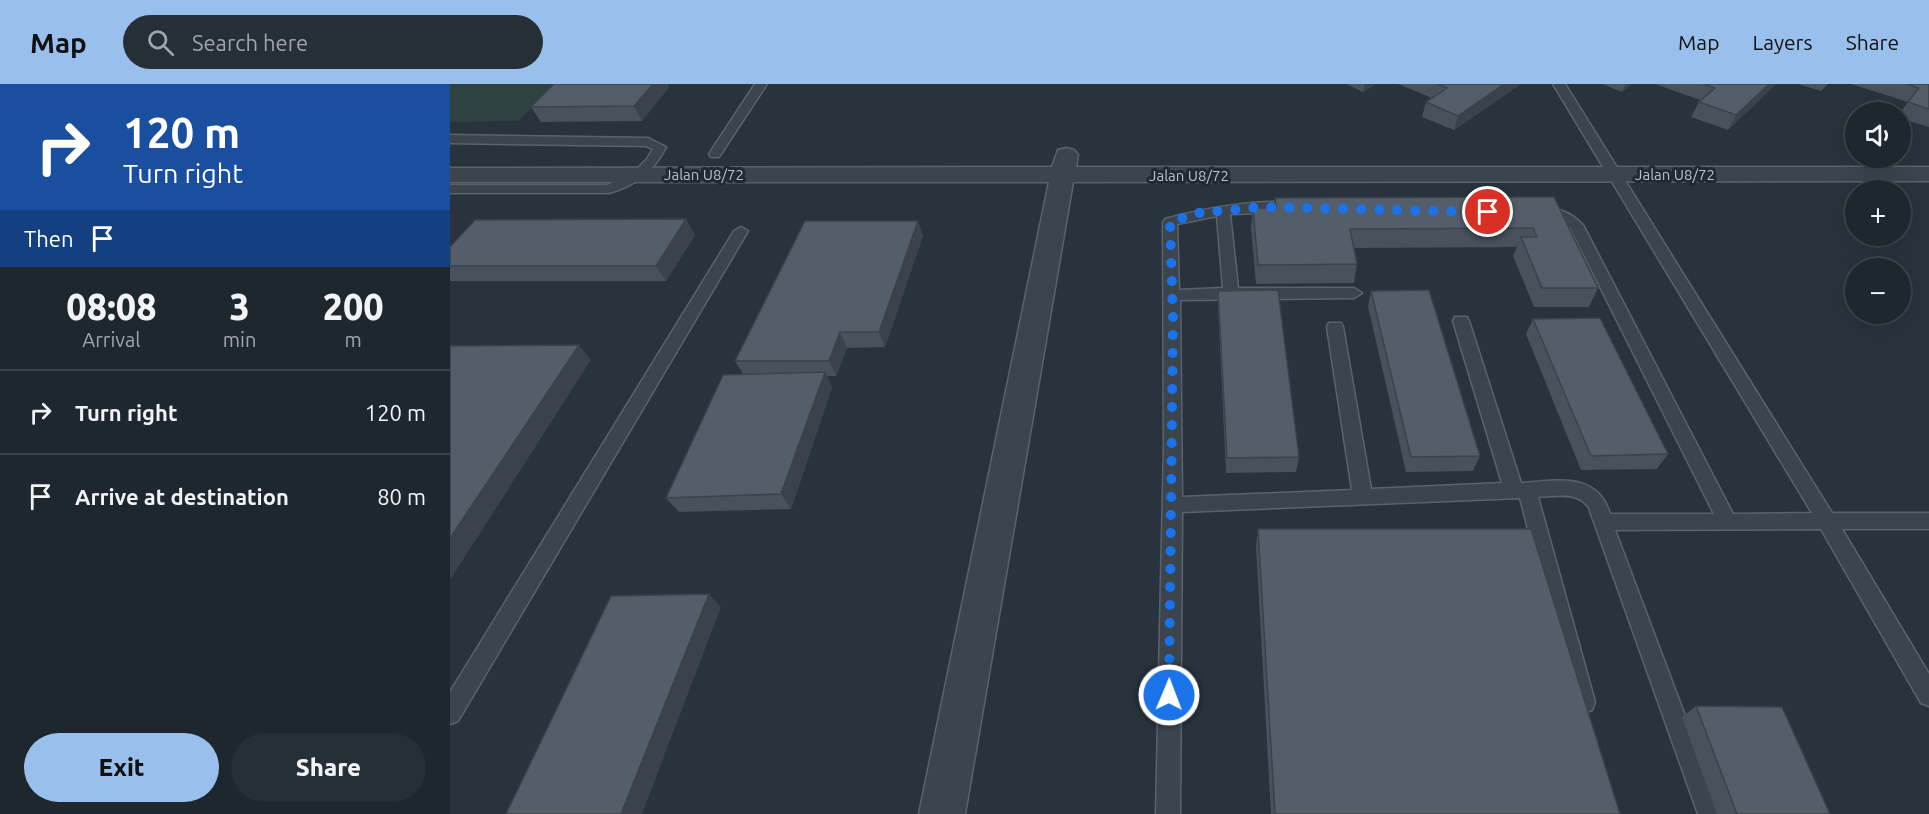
<!DOCTYPE html>
<meta charset="utf-8">
<style>
body{margin:0;font-family:Ubuntu,sans-serif;background:#262e36;color:#f1f3f6;height:100vh;display:flex;flex-direction:column;font-size:22px;white-space:nowrap}
*{box-sizing:border-box;margin:0}
p{font-size:20px;color:#a1a5aa}
.icon{flex:none;width:33px;height:33px;fill:none;stroke:currentColor;stroke-width:2;stroke-linecap:round;stroke-linejoin:round}
.map{position:relative;flex:1;overflow:hidden}
.side{display:flex;flex-direction:column;background:#1e262e;width:450px}
.side>*{flex:none}
.hud{background:#1a4fa0;color:#fff;overflow:hidden}
.fabs{position:absolute;left:1395px;top:18px;display:grid;gap:12px}
.fabs a{display:grid;place-items:center;width:66px;height:66px;border-radius:50%;background:#1e262e;box-shadow:0 6px 24px #0002,0 0 0 2px #3c434a;font-size:30px}
.pin{position:absolute;display:grid;place-items:center;width:51px;height:51px;color:#fff;margin:-26px;border:3px solid #fff;border-radius:50%;box-shadow:0 2px 6px #0007}
.me{position:absolute;width:66px;margin:-33px;rotate:1deg;stroke-linejoin:round;filter:drop-shadow(0 0 4px #0008)}
.turn{display:flex;align-items:center;gap:21px;height:126px;padding:0 24px;font-size:27px}
.turn .icon{width:78px;height:78px;stroke-width:2.5}
.turn b{display:block;font-size:42px;line-height:51px}
.then{display:flex;align-items:center;height:57px;padding:0 24px;background:#0003;gap:12px;font-size:22px}
.eta{display:flex;justify-content:space-evenly;align-items:center;height:102px;text-align:center}
.eta b{font-size:36px;font-weight:800;line-height:42px}
.primary-button{display:flex;gap:12px;margin-top:auto;padding:12px 24px}
.primary-button a{flex:1;height:69px;border-radius:36px;background:#99c0ed;color:#111;font-size:24px;font-weight:800;line-height:69px;text-align:center}
.primary-button a+a{background:#262e36;color:#f1f3f6}
ul{padding:0;list-style:none}
li{display:flex;align-items:center;gap:18px;height:84px;padding:0 24px;border-top:2px solid #3c434a}
li div{flex:1}
li b{display:block;font-size:22px}
li em{font-style:normal}
header{display:flex;align-items:center;gap:36px;box-sizing:border-box;height:84px;padding:0 30px;background:#99c0ed;color:#111}
header strong{font-size:28px}
nav{display:flex;gap:33px;margin-inline-start:auto;font-size:21px}
.search{width:420px;height:54px;background:#262e36;display:flex;align-items:center;gap:15px;box-sizing:border-box;padding:0 21px;border-radius:33px;color:#a1a5aa;font-size:22px}
main{display:flex;flex:1;min-height:0}
.map>svg:first-child{display:block}
</style>
<header>
<strong>Map</strong>
<div class="search"><svg class="icon" aria-label="search" viewBox="0 0 24 24"><circle cx="10" cy="10" r="6"/><path d="M15 15l6 6"/></svg>Search here</div>
<nav><a>Map</a><a>Layers</a><a>Share</a></nav>
</header>
<main>
<section class="side">
<div class="hud">
<div class="turn"><svg class="icon" aria-label="right" viewBox="0 0 24 24"><path d="M7 20v-9h11M14 6l5 5-5 5"/></svg><div><b>120 m</b>Turn right</div></div>
<div class="then">Then<svg class="icon" aria-label="arrive" viewBox="0 0 24 24"><path d="M6 21V4h12l-3 4 3 4H6"/></svg></div>
</div>
<div class="eta">
<div><b>08:08</b><p>Arrival</p></div>
<div><b>3</b><p>min</p></div>
<div><b>200</b><p>m</p></div>
</div>
<ul>
<li><svg class="icon" aria-label="right" viewBox="0 0 24 24"><path d="M7 20v-9h11M14 6l5 5-5 5"/></svg><div><b>Turn right</b></div><em>120 m</em></li>
<li><svg class="icon" aria-label="arrive" viewBox="0 0 24 24"><path d="M6 21V4h12l-3 4 3 4H6"/></svg><div><b>Arrive at destination</b></div><em>80 m</em></li>
</ul>
<div class="primary-button"><a>Exit</a><a>Share</a></div>
</section>
<div class="map">
<svg width="1479" height="730" viewBox="0 0 1479 730">
<rect width="100%" height="100%" fill="#28333d"/>
<!-- green -->
<polygon fill="#2d4241" points="0,0 105,0 68,37 0,38"/>
<g fill="none" stroke-linecap="round" stroke-linejoin="round">
<!-- lane casing -->
<g stroke="#5a636b" stroke-width="3">
<g id="lane">
<polygon points="305,0 317,0 269,73 261,73 259,70"/>
<path d="M 1103,0 L 1115,0 L 1382,429 L 1479,429 L 1479,445 L 1392,445 L 1479,590 L 1479,622 L 1471,619 L 1371,445 L 1165,446 L 1272,730 L 1248,730 L 1139,424 C 1128,407 1106,412 1088,413 L 1145,618 L 1142,626 L 1134,629 L 1126,626 L 1123,618 L 1070,414 L 732,428 L 730,730 L 706,730 L 714,360 L 713,138 L 715,135 C 750,125 819,112 854,121 L 856,124 L 849,128 L 780,130 L 788,204 L 904,204 L 912,209 L 904,214 L 730,216 L 732,413 L 902,406 L 877,243 L 879,239 L 891,239 L 893,243 L 921,405 L 1052,399 L 1003,237 L 1005,233 L 1017,233 L 1019,237 L 1071,399 C 1106,397 1147,387 1160,430 L 1264,430 L 1120,143 L 1104,133 L 1093,133 L 1086,129 C 1100,117 1123,130 1133,141 L 1283,430 L 1362,429 ZM 767,132 L 773,204 L 729,206 L 727,140 Z"/>
<path d="M 0,51 L 198,54 L 216,63 C 204,87 185,102 159,109 L 0,109 L 0,101 L 157,101 L 185,87 L 197,75 L 203,65 L 196,62 L 0,59 Z"/>
<polygon points="291,143 298,147 8,637 0,640 0,608 284,147"/>
</g>
</g>
<!-- street casing -->
<g stroke="#5a636b" stroke-width="3">
<polygon id="street" points="616,64 624,66 628,71 626,83 1479,83 1479,97 623,98 515,730 469,730 599,98 0,98 0,84 602,83 608,66"/>
</g>
<!-- lane -->
<use href="#lane" fill="#3c454e" fill-rule="evenodd"/>
<!-- street -->
<use href="#street" fill="#3c454e" fill-rule="evenodd"/>
</g>
<!-- wall -->
<g fill="#48515c">
<polygon points="896,0 926,0 913,8"/>
<polygon points="948,0 1069,0 1068,2 1004,46 972,33 976,18 982,14"/>
<polygon points="1152,0 1182,0 1172,8"/>
<polygon points="1205,0 1326,0 1278,46 1241,33 1250,16"/>
<polygon points="1348,0 1378,0 1371,7"/>
<polygon points="1401,0 1479,0 1479,43 1450,34 1450,29 1458,18"/>
<polygon points="219,3 192,37 91,38 81,23"/>
<polygon points="1104,113 1148,204 1139,223 1084,223 1063,172 1067,163 904,164 907,180 904,199 806,200 801,143 803,124 824,124 825,114"/>
<polygon points="468,137 473,152 435,263 397,264 386,292 377,292 382,303 341,425 229,428 216,414 293,290 285,277"/>
<polygon points="245,151 216,197 0,197 0,163"/>
<polygon points="768,207 849,373 846,388 776,389 768,222"/>
<polygon points="921,207 1030,372 1023,387 956,388 918,222"/>
<polygon points="1083,235 1218,370 1207,385 1131,386 1076,250"/>
<polygon points="808,445 1170,730 821,730 806,462"/>
<polygon points="1246,622 1380,730 1267,730 1232,633"/>
</g>
<!-- shaded-wall -->
<g fill="#3b424b">
<polygon points="203,0 218,0 219,3 192,37 184,22"/>
<polygon points="915,0 926,0 913,8"/>
<polygon points="1054,0 1069,0 1068,2 1004,46 1008,32"/>
<polygon points="1176,0 1182,0 1172,8"/>
<polygon points="1319,0 1326,0 1278,46 1286,31"/>
<polygon points="236,135 245,151 216,197 206,182"/>
<polygon points="468,137 473,152 435,263 429,248"/>
<polygon points="390,248 397,264 386,292 379,277"/>
<polygon points="129,261 141,276 0,496 0,454"/>
<polygon points="375,288 382,303 341,425 331,410"/>
<polygon points="259,510 271,523 192,730 171,730"/>
</g>
<!-- building -->
<g fill="#545e6b" stroke="#3b424b" stroke-width="1.5">
<polygon points="104,0 203,0 184,22 81,23"/>
<polygon points="987,0 1054,0 1008,32 976,18 997,4"/>
<polygon points="1253,0 1319,0 1286,31 1249,18 1265,4"/>
<polygon points="1457,0 1479,0 1479,25 1458,18 1469,4"/>
<polygon points="1104,113 1148,204 1092,204 1071,153 1087,153 1083,144 900,145 907,180 808,181 803,124 826,124 825,114"/>
<polygon points="236,135 206,182 0,182 0,163 25,136"/>
<polygon points="355,137 468,137 429,248 390,248 379,277 285,277"/>
<polygon points="828,206 849,373 777,374 768,207"/>
<polygon points="979,206 1030,372 961,373 921,207"/>
<polygon points="1150,234 1218,370 1141,372 1083,235"/>
<polygon points="129,261 0,454 0,262"/>
<polygon points="375,288 331,410 216,414 273,291"/>
<polygon points="808,445 1081,445 1170,730 825,730"/>
<polygon points="259,510 171,730 56,730 161,512"/>
<polygon points="1246,622 1332,623 1380,730 1287,730"/>
</g>
<g fill="none" stroke-linecap="round" stroke-linejoin="round">
<!-- route -->
<polyline stroke="#1a73e8" stroke-width="10" stroke-dasharray="0 18" points="719,611 723,234 720,138 748,129 811,123 1038,128"/>
</g>
<g text-anchor="middle" dominant-baseline="central" stroke-width="6" stroke-linejoin="round" paint-order="stroke">
<!-- far-street labels -->
<g font-size="15" fill="#b8c0c8" stroke="#212a33">
<text x="254" y="90">Jalan U8/72</text>
<text x="1225" y="90">Jalan U8/72</text>
<text x="739" y="91">Jalan U8/72</text>
</g>
</g>
</svg>
<div class="fabs">
<a><svg class="icon" aria-label="sound" viewBox="0 0 24 24"><path d="M4 9h4l5-4v14l-5-4H4zM17 9q2 3 0 6"/></svg></a>
<a>+</a>
<a>−</a>
</div>
<div class="pin" style="left:1038px;top:128px;background:#d93025"><svg class="icon" aria-label="arrive" viewBox="0 0 24 24"><path d="M6 21V4h12l-3 4 3 4H6"/></svg></div>
<svg class="me" style="left:719px;top:611px" viewBox="-20 -20 40 40"><circle r="17" fill="#1a73e8" stroke="#fff" stroke-width="3"/><path d="M0-11L8 9 0 5-8 9z" fill="#fff"/></svg>
</div>
</main>
